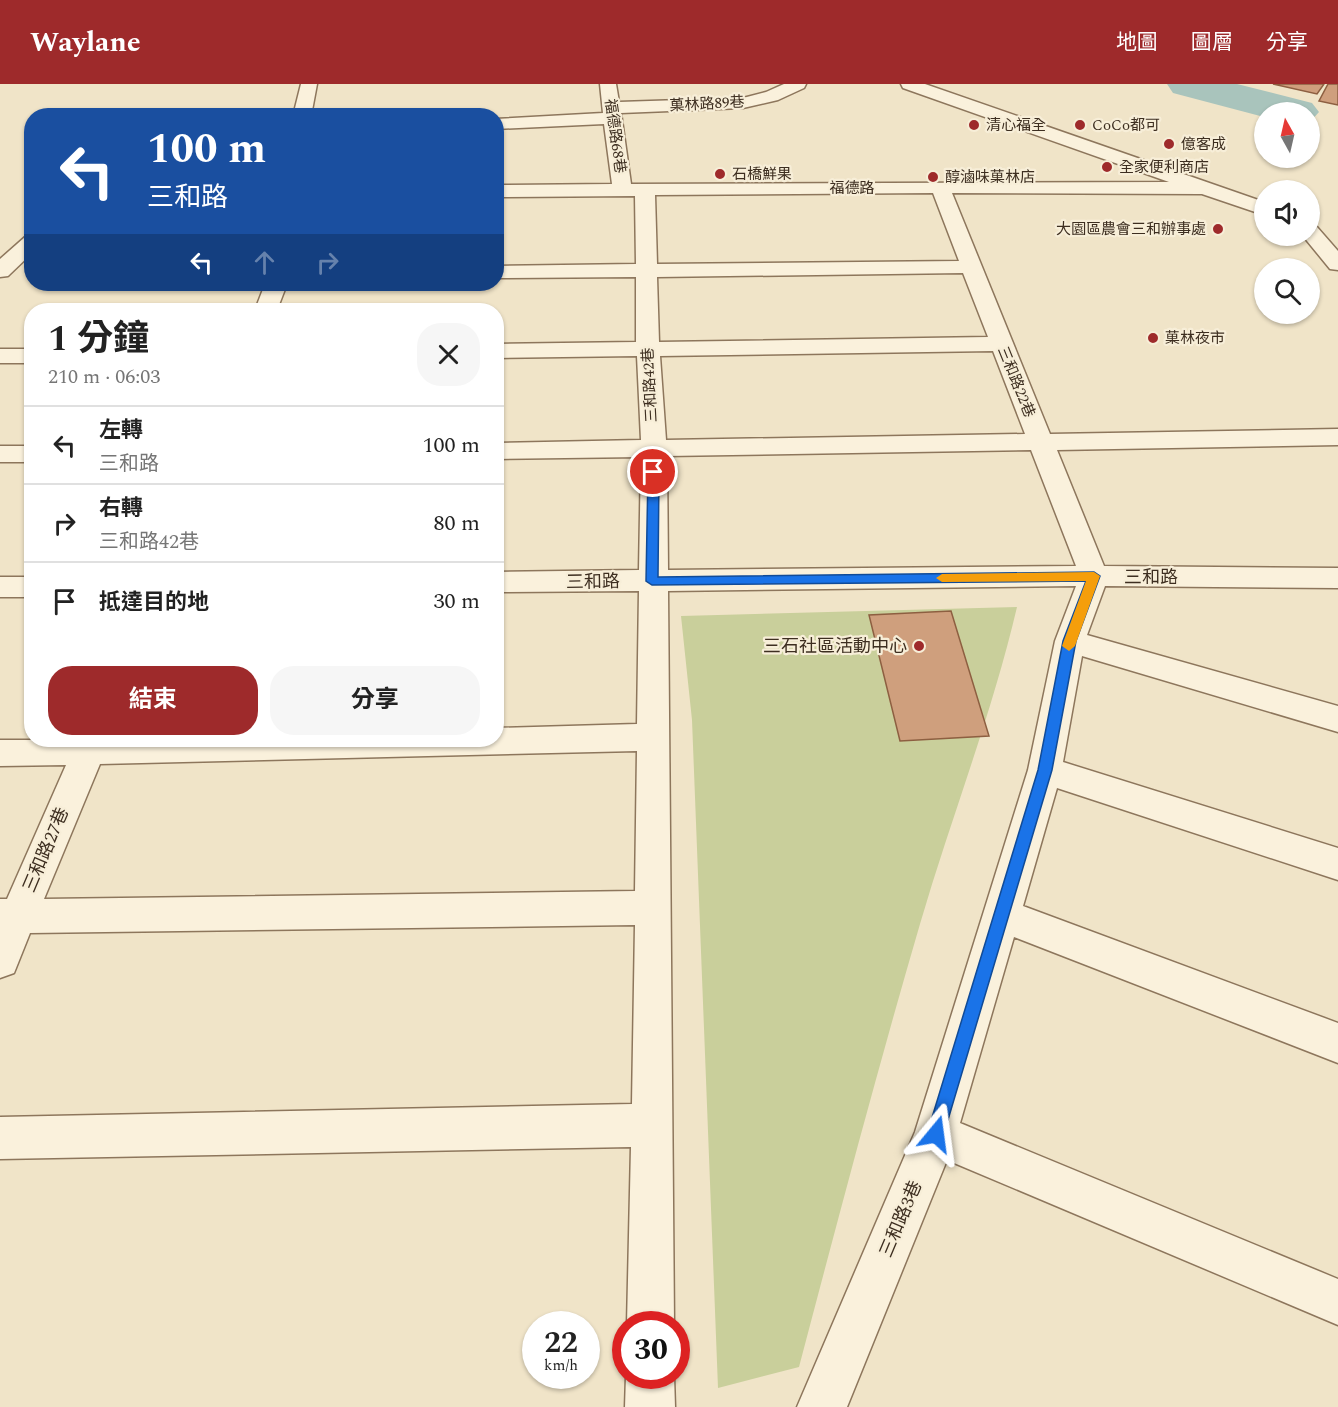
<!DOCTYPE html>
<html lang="zh-TW">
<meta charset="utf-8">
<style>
body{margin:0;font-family:Spectral,"Noto Sans TC",serif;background:#f6f6f6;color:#222;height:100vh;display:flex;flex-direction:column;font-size:22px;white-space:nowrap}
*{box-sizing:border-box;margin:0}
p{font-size:20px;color:#767676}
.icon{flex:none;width:33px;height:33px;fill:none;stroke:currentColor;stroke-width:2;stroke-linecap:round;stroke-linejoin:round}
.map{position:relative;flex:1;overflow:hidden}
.sheet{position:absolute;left:24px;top:219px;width:480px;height:444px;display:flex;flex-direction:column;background:#fff;border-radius:24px;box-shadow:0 2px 4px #0004}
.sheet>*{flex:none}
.banner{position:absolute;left:24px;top:24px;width:480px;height:183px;border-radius:24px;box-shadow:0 2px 4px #0004;background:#1a4fa0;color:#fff;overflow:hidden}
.needle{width:39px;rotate:352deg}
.tools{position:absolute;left:1254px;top:18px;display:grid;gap:12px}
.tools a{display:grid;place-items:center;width:66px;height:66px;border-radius:50%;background:#fff;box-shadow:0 2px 4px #0004;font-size:30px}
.speed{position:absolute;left:522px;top:1227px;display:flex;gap:12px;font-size:30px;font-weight:700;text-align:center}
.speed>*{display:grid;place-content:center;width:78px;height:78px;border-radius:50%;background:#fff;box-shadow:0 2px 4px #0004;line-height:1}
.speed small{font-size:15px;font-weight:400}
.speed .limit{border:9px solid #d22;background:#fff;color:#111}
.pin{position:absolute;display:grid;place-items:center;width:51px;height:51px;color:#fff;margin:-26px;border:3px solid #fff;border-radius:50%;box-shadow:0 2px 6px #0007}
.me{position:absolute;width:66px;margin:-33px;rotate:16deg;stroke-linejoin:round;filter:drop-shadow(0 0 4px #0008)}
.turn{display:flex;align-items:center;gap:21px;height:126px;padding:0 24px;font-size:27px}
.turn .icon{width:78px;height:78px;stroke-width:2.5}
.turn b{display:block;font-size:42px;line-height:51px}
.lanes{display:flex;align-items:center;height:57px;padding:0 24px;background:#0003;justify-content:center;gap:30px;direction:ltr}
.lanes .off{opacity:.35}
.round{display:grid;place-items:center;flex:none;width:63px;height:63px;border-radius:24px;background:#f6f6f6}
.headline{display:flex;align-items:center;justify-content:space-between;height:102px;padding:0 24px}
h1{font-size:36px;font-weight:700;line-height:45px}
.cta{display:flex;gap:12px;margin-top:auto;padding:12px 24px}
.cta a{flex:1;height:69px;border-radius:24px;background:#9e2a2b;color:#fff;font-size:24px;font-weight:700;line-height:69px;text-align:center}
.cta a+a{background:#f6f6f6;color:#222}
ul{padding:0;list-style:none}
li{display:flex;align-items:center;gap:18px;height:78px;padding:0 24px;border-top:2px solid #e0e0e0}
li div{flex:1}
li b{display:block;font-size:22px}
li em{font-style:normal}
header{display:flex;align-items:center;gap:36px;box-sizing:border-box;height:84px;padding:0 30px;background:#9e2a2b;color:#fff}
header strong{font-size:28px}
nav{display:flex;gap:33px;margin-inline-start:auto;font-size:21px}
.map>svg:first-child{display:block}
</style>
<header>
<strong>Waylane</strong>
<nav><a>地圖</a><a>圖層</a><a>分享</a></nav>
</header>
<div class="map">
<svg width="1338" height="1323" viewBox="0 0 1338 1323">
<rect width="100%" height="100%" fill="#f0e4c8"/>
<!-- green -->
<path fill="#c9cf9b" d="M 1017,523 C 992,630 951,734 920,840 C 877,987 838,1135 799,1283 L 718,1304 L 692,636 L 681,532 Z"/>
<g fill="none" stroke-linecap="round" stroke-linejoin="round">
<!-- river -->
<polygon fill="#a9c4bc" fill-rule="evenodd" points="1167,0 1237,0 1312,19 1319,28 1310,38 1310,28 1264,28 1264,33 1173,9"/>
</g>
<!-- building -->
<g fill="#cf9f7d" stroke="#8d5f41" stroke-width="1.5">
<polygon points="1273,0 1324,0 1317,10"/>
<polygon points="1328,0 1338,0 1338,21 1319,17"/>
<polygon points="951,527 989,652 900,657 869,531"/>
</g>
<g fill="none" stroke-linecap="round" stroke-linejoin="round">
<!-- street casing -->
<g stroke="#8d765c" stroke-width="3">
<g id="street">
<polygon points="301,0 317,0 311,32 293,32"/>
<path d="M 600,0 L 616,0 L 619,18 L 743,14 L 766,8 L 784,0 L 806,0 L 804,4 L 778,16 L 743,24 L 621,29 L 631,100 L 1169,98 L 903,4 L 901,0 L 925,0 L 1264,118 L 1264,131 L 1202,110 L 952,109 L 1050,350 L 1338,345 L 1338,361 L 1057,366 L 1104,482 L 1338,484 L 1338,504 L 1105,502 L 1087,551 L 1338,622 L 1338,648 L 1082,572 L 1063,678 L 1338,764 L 1338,796 L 1057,704 L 1023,822 L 1338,939 L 1338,979 L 1014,853 L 960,1039 L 1338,1195 L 1338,1241 L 947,1076 L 847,1323 L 797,1323 L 915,1048 L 1028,686 L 1055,557 L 1076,502 L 668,507 L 674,1240 L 627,1240 L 631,1063 L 0,1075 L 0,1033 L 632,1020 L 635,841 L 30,849 L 14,889 L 0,894 L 0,815 L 7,815 L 66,681 L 0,682 L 0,656 L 496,656 L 496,644 L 637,640 L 639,507 L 496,508 L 496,488 L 639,486 L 641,373 L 496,375 L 496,359 L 641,356 L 637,272 L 496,274 L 496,260 L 636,258 L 636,193 L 496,194 L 496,182 L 636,180 L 635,112 L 496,113 L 496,101 L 612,100 L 604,40 L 496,45 L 496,35 L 603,29 ZM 933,109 L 959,177 L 657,180 L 655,111 ZM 963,189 L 988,253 L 659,258 L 657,193 ZM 993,267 L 1025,350 L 666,356 L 660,272 ZM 1031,366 L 1076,482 L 668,486 L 667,372 ZM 637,667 L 635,807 L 44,815 L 100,680 Z"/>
<polygon points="1310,141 1317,143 1338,167 1338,186 1330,185 1303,152 1310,152"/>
<polygon points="32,151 32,169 8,192 0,193 0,175 25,153"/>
<polygon points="265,200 287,200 277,226 255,226"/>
<rect x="0" y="265" width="32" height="14"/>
<rect x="0" y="362" width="32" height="16"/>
<rect x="0" y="493" width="32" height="20"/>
<polygon points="626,1292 674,1292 675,1323 625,1323"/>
</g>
</g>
<!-- street -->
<use href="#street" fill="#faf1dc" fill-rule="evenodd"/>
</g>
<!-- route -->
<polygon fill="#1a73e8" stroke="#114b97" stroke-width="1.5" points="653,384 659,388 658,493 1094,488 1100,492 1076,557 1052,686 942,1056 936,1059 930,1056 927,1050 1038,686 1063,557 1086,497 652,501 646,497 648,388"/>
<!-- slow -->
<polygon fill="#f59e0b" points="1094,488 1100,492 1075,562 1069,567 1062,562 1086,497 942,498 936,494 942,490"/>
<!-- markers -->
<g fill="#9e2a2b" stroke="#f7eed8" stroke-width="2">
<circle cx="974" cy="41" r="6"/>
<circle cx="1080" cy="41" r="6"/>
<circle cx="1169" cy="60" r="6"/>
<circle cx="1107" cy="83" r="6"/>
<circle cx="720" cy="90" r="6"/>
<circle cx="933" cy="93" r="6"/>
<circle cx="1218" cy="145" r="6"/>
<circle cx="1153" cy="254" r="6"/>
<circle cx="919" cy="562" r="6"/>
</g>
<g text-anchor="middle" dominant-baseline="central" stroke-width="4.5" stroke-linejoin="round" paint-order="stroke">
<!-- far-street labels -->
<g font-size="15" fill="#3d2e20" stroke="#f7eed8">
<text transform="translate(707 20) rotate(-3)">菓林路89巷</text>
<text transform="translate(615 52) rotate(82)">福德路68巷</text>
<text x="852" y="104">福德路</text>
<text transform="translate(1016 298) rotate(68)">三和路22巷</text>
<text transform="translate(650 301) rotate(-93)">三和路42巷</text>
</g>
<!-- far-poi labels -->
<g font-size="15" fill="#3d2e20" stroke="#f7eed8" text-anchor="start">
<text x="986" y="41">清心福全</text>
<text x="1092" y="41">CoCo都可</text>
<text x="1181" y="60">億客成</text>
<text x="1119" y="83">全家便利商店</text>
<text x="732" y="90">石橋鮮果</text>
<text x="945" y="93">醇滷味菓林店</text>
<text x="1206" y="145" text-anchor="end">大園區農會三和辦事處</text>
<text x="1165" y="254">菓林夜市</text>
</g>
<!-- street labels -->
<g font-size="18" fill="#3d2e20" stroke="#f7eed8">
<text x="1151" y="493">三和路</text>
<text transform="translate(593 498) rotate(-1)">三和路</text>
<text transform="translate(46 766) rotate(-67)">三和路27巷</text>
<text transform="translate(901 1135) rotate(-67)">三和路3巷</text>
</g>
<!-- poi labels -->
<g font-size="18" fill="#3d2e20" stroke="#f7eed8" text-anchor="end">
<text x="907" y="562">三石社區活動中心</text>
</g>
</g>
</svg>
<div class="tools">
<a><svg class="needle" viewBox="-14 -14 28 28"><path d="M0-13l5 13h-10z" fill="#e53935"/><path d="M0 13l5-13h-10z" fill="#767676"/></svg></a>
<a><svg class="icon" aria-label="sound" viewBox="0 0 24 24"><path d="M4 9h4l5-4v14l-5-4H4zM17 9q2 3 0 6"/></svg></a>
<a><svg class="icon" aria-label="search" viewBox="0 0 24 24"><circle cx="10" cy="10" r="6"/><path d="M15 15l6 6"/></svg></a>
</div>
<div class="speed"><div>22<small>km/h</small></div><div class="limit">30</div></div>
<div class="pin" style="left:653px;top:388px;background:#d93025"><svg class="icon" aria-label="arrive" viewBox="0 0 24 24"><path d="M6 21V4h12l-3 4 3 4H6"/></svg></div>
<svg class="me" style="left:936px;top:1050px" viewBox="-20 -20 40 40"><path d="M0-17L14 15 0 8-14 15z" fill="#1a73e8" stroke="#fff" stroke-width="4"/></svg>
<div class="banner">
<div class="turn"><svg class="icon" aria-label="left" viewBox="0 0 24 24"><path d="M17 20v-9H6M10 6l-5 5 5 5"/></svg><div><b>100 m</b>三和路</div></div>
<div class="lanes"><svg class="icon" aria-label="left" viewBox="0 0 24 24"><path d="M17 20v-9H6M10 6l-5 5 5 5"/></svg><svg class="icon off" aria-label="ahead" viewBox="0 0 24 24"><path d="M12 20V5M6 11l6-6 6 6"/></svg><svg class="icon off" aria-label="right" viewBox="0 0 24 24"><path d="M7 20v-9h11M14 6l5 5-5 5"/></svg></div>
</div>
<section class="sheet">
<div class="headline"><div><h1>1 分鐘</h1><p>210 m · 06:03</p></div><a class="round"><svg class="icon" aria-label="close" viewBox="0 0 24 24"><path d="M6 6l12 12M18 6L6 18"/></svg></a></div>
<ul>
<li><svg class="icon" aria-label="left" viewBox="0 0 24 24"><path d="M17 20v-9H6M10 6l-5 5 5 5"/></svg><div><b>左轉</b><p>三和路</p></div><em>100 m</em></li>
<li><svg class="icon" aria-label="right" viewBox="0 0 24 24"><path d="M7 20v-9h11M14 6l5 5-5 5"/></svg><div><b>右轉</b><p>三和路42巷</p></div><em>80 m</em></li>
<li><svg class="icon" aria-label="arrive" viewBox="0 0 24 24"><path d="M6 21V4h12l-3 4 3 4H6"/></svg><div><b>抵達目的地</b></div><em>30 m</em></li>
</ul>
<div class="cta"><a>結束</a><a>分享</a></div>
</section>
</div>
